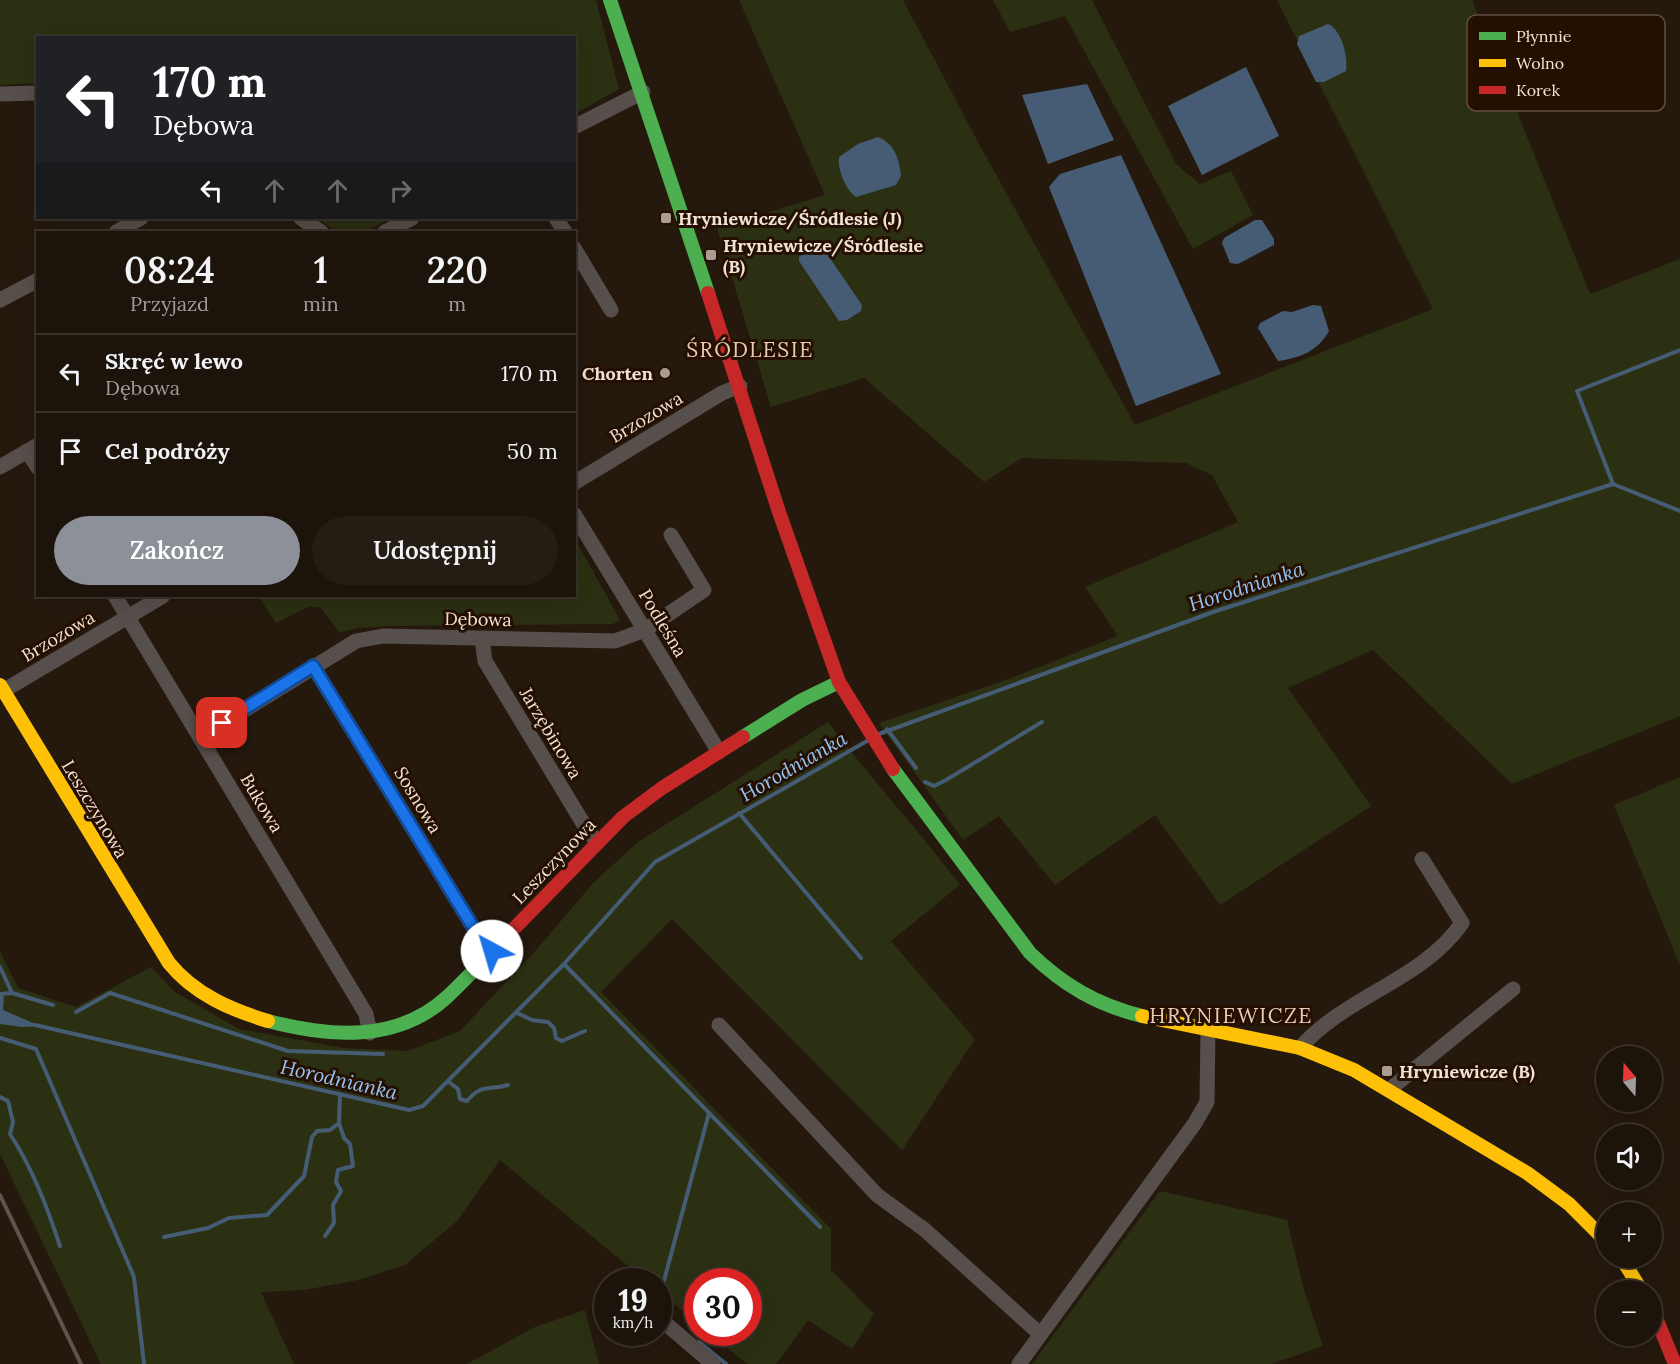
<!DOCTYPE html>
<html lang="pl">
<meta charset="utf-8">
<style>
body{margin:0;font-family:Lora,serif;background:#251c13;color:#f1f3f6;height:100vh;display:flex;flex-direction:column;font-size:22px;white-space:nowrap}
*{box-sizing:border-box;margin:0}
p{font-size:20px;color:#a09e9c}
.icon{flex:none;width:33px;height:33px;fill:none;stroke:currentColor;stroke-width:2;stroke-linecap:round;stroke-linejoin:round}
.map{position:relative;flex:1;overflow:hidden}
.sheet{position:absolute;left:36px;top:231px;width:540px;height:366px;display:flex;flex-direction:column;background:#1c130a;border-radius:0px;box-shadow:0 6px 24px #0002,0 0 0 2px #3a322b}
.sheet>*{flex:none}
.hud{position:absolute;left:36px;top:36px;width:540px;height:183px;border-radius:0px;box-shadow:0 6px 24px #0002,0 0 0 2px #3a322b;background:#202124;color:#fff;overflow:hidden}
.needle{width:39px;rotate:341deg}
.tools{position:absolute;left:1596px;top:1046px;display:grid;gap:12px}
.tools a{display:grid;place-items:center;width:66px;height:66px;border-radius:50%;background:#1c130a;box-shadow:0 6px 24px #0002,0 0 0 2px #3a322b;font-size:30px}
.speed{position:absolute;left:594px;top:1268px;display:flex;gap:12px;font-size:30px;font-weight:700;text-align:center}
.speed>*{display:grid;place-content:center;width:78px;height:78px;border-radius:50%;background:#1c130a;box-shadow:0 6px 24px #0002,0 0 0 2px #3a322b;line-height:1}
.speed small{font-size:15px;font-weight:400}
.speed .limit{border:9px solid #d22;background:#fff;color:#111}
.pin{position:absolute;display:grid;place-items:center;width:51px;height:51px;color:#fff;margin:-26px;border-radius:12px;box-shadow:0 3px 9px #0006}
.me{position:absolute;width:66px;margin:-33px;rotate:321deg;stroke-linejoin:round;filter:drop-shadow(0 0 4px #0008)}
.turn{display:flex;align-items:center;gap:21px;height:126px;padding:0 18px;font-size:27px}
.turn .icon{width:78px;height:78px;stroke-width:2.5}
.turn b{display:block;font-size:42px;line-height:51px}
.lanes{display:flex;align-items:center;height:57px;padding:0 18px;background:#0003;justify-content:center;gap:30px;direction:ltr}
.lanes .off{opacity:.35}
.eta{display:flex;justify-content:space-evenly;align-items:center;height:102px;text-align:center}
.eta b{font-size:36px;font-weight:600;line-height:42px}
.cta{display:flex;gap:12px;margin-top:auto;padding:12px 18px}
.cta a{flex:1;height:69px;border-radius:36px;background:#8c9099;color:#fff;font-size:24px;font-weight:600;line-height:69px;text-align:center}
.cta a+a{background:#251c13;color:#f1f3f6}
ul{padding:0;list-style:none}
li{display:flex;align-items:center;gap:18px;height:78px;padding:0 18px;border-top:2px solid #3a322b}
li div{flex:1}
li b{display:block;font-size:22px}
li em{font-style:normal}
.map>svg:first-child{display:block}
</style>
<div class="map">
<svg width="1680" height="1364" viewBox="0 0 1680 1364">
<rect width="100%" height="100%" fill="#25190e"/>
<!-- green -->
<g fill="#2b3012">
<polygon points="0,0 596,0 619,89 575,114 574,38 38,38 37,83 0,85"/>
<polygon points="739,0 903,0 979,144 1135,425 1433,309 1277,0 1472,0 1590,294 1680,259 1680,716 1512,784 1373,650 1288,688 1371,806 1220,905 1155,815 1055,885 999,816 963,840 879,723 1009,679 1118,636 1085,587 1238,522 1212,475 1186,463 1022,458 984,482 864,378 771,407 717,228 825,195"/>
<polygon points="993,0 1092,0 1176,164 1200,184 1231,171 1253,215 1193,249 1065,16 1010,32"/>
<polygon points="317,218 391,218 364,232 337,232"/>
<polygon points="575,539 620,620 613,624 386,626 357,628 340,633 320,607 308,607 276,623 258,596 574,596"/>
<path d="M 828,722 C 870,778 918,829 960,885 L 891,941 L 975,1039 L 902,1150 L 672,919 L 601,992 L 831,1229 L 831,1270 L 874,1314 L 852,1349 L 808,1320 L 776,1364 L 747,1364 L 708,1332 L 748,1332 L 748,1281 L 698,1281 L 697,1323 L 659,1291 L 658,1281 L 646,1281 L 500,1160 L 457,1221 L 405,1265 L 358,1280 L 304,1290 L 261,1292 L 294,1364 L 101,1364 L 0,1154 L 0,951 L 18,988 L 76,1007 L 151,967 L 175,992 L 239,1029 L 344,1048 L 408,1051 L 460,1031 L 538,948 L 593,883 L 638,842 Z"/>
<polygon points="1680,777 1680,965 1614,805"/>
<polygon points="1160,1191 1287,1220 1304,1290 1323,1346 1272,1364 1032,1364"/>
<polygon points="585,1310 599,1364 467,1364 535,1327"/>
</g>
<!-- water -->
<g fill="#465c75">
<path d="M 1328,24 C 1342,30 1348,57 1346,71 L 1324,82 L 1316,82 L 1297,44 L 1299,36 Z"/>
<polygon points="1246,67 1279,136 1202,175 1168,106"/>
<polygon points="1087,84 1114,140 1048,164 1022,95"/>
<path d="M 878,137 C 895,144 899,159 901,176 L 896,185 L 856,197 C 846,191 837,168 839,157 L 858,144 Z"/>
<polygon points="1121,155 1221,374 1136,406 1049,187 1060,174"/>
<polygon points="1255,220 1262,220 1274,239 1274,245 1238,264 1230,263 1222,243 1224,238"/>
<polygon points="817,244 823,248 862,305 861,311 847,320 839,321 799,261 799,257"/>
<path d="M 1313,305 L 1321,306 L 1329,331 C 1318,351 1300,358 1278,361 L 1258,328 L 1260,323 L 1283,311 L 1292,312 Z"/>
<polygon points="0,992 4,994 3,1010 40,1026 22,1027 0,1024"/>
</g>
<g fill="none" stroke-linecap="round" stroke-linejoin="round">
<!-- stream -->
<g stroke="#465c75" stroke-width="4">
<polyline points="1613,484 1577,391 1680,350"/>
<polyline points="887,729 916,768"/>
<polyline points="879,734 1216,611 1613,484 1680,511"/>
<polyline points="925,782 934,786 946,780 1042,722"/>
<polyline points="739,813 861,958"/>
<polyline points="564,964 820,1227"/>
<polyline points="0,967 12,993"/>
<polyline points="0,994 12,993 53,1005"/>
<polyline points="76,1012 110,993 288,1051 383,1054"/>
<polyline points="517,1013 532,1020 548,1022 554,1028 556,1038 562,1041 585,1031"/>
<polyline points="35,1025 409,1110 423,1106 564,964 655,862 867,741"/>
<polyline points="0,1038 36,1049 134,1277 144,1364"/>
<path d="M 449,1082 L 458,1089 L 460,1099 L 467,1101 C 482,1083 488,1091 508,1085"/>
<path d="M 0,1097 L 8,1101 L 13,1122 L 10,1134 C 33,1169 47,1207 60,1246"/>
<polyline points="325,1236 334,1223 333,1205 341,1191 336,1182 338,1170 353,1166 350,1144 344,1138 339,1123"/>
<polyline points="164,1237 208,1228 229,1218 267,1215 304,1176 312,1137 317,1131 330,1130 339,1123 340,1094"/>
<polyline points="658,1303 709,1113"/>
<polyline points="699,1342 726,1364"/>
</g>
<!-- street -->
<g stroke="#574f4b" stroke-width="15">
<polyline points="0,94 38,93"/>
<polyline points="574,127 643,92"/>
<polyline points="301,218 321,232"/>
<polyline points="556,218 565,232"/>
<polyline points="116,232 141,218"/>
<polyline points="385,232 412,218"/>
<polyline points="574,248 611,310"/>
<polyline points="0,300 38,280"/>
<polyline points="27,451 38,468"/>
<polyline points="0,467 38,445"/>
<polyline points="574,483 722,393 740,386"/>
<polyline points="574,514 719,752"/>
<polyline points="115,596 366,1014 370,1033"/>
<polyline points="482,639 485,661 586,828 597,842"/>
<polyline points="313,666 478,935 492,951"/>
<polyline points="3,691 163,596"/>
<polyline points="201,737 356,641 383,636 615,641 645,630 704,590 671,535"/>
<polyline points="719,1025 877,1195 925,1230 1040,1334"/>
<path d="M 1300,1048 C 1345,996 1423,980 1462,923 L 1422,859"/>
<polyline points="1389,1090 1513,989"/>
<polyline points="658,1317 713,1364"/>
<polyline points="1019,1364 1195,1123 1207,1102 1208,1029"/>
</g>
<!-- fast -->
<g stroke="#4caf50" stroke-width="14">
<polyline points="610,0 708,293"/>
<polyline points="743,737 802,700 839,682"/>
<path d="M 893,769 L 1030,953 C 1063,985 1097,1005 1142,1016"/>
<path d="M 268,1021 C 329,1037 397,1043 447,997 C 464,981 480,964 496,947"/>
</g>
<!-- slow -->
<g stroke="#ffc107" stroke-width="14">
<path d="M 0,685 L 169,963 C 194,994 231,1010 268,1021"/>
<polyline points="1142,1016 1300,1048 1354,1070 1527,1173 1569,1204 1606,1241"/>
<polyline points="1621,1257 1641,1290"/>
</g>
<!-- jam -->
<g stroke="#c62828" stroke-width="14">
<polyline points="708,293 779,512 839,682 893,769"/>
<polyline points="496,947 623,817 662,788 743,737"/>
<polyline points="1652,1308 1675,1364"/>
</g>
<!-- rail -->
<polyline stroke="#5c544e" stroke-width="4" points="0,1195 81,1364"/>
</g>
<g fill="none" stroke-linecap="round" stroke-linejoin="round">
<!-- route casing -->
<g stroke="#114b97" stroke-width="15">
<polyline id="route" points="222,723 313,666 478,935 492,951"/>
</g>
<!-- route -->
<use href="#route" stroke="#1a73e8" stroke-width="10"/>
</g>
<!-- markers -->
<g fill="#aa9c91" stroke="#240f00" stroke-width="2">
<rect x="660" y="212" width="12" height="12" rx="3"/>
<rect x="705" y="249" width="12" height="12" rx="3"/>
<circle cx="665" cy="373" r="6"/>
<rect x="1381" y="1065" width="12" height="12" rx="3"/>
</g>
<g text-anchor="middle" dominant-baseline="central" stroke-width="6" stroke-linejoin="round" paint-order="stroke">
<!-- poi labels -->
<g font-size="18" font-weight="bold" fill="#f2e3d7" stroke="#240f00" text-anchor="start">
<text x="678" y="218">Hryniewicze/Śródlesie (J)</text>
<text x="723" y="245">Hryniewicze/Śródlesie<tspan x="723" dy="21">(B)</tspan></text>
<text x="653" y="373" text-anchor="end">Chorten</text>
<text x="1399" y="1071">Hryniewicze (B)</text>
</g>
<!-- street labels -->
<g font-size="18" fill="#f2e3d7" stroke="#240f00">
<text transform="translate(646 417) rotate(-31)">Brzozowa</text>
<text transform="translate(478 619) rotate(1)">Dębowa</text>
<text transform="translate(663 623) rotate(59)">Podleśna</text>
<text transform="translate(58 636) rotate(-31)">Brzozowa</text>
<text transform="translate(551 733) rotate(59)">Jarzębinowa</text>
<text transform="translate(418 800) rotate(59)">Sosnowa</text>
<text transform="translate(262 803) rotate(59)">Bukowa</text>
<text transform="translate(95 809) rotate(59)">Leszczynowa</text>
<text transform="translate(554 861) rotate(-46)">Leszczynowa</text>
</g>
<!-- water labels -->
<g font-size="20" font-style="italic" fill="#96c4f5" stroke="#240f00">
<text transform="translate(1246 586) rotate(-18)">Horodnianka</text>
<text transform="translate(793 766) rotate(-30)">Horodnianka</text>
<text transform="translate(339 1079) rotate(13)">Horodnianka</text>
</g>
<!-- quarter labels -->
<g font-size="21" letter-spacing="1.5" fill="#e8cbb3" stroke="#240f00">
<text x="750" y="349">ŚRÓDLESIE</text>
<text x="1231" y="1015">HRYNIEWICZE</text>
</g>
</g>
<!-- legend -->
<rect x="1467" y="15" width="198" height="96" rx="9" fill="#240f00" stroke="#624f40" stroke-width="1.5"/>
<rect x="1479" y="32" width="27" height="8" fill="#4caf50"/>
<rect x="1479" y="59" width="27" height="8" fill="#ffc107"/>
<rect x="1479" y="86" width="27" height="8" fill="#c62828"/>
<g font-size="16" fill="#f2e3d7">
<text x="1516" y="42">Płynnie</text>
<text x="1516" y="69">Wolno</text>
<text x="1516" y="96">Korek</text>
</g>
</svg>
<div class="tools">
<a><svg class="needle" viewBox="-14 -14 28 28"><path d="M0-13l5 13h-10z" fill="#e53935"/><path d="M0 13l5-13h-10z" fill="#a09e9c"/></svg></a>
<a><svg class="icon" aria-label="sound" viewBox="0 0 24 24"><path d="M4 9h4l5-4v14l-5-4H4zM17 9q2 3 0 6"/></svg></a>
<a>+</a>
<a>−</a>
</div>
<div class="speed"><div>19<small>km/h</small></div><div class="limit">30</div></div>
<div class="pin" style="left:222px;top:723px;background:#d93025"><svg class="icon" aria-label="arrive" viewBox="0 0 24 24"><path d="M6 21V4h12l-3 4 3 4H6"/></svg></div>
<svg class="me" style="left:492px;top:951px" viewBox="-20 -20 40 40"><circle r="19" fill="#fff"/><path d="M0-13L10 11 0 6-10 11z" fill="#1a73e8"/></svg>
<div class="hud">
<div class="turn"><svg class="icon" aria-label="left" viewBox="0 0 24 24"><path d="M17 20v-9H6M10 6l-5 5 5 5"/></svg><div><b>170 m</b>Dębowa</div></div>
<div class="lanes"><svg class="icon" aria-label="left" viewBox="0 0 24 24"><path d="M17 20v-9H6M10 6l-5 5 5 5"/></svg><svg class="icon off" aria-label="ahead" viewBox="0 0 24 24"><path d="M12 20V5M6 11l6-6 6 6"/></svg><svg class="icon off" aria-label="ahead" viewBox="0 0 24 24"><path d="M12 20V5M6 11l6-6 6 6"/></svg><svg class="icon off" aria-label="right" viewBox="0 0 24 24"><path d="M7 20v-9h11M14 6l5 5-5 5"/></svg></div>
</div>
<section class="sheet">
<div class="eta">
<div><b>08:24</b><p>Przyjazd</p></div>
<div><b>1</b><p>min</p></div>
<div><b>220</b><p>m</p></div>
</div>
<ul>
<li><svg class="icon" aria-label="left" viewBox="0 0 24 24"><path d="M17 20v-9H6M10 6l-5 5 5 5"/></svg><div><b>Skręć w lewo</b><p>Dębowa</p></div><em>170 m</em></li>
<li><svg class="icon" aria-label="arrive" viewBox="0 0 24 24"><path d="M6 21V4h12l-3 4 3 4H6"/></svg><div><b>Cel podróży</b></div><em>50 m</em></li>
</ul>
<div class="cta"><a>Zakończ</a><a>Udostępnij</a></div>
</section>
</div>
